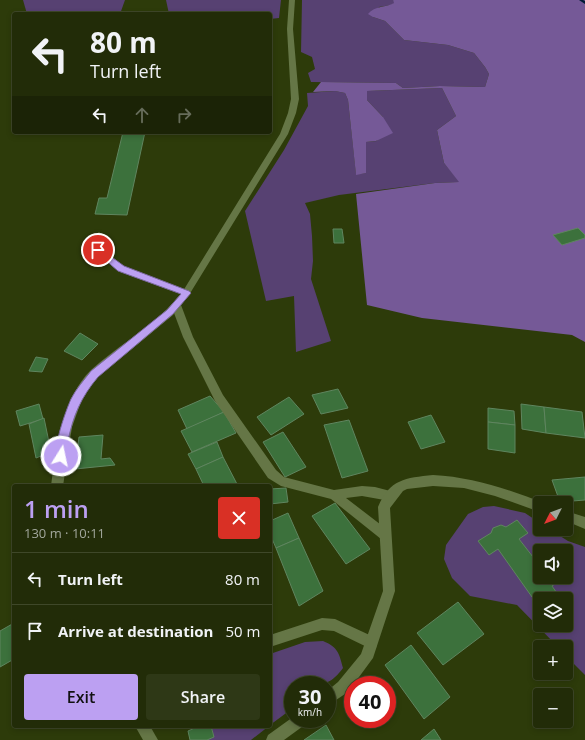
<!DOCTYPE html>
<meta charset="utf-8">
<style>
body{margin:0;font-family:"Open Sans",sans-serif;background:#2e3816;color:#f1f3f6;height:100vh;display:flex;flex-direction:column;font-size:15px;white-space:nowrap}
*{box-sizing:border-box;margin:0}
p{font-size:13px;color:#a2a79c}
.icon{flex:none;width:22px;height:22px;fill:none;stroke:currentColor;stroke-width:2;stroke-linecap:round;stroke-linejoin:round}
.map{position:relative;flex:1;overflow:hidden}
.drawer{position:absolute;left:12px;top:484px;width:260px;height:244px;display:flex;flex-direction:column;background:#222c08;border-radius:4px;box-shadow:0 2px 6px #0003,0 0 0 1px #3f4829}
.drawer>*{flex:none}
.guide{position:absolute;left:12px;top:12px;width:260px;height:122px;border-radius:4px;box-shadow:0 2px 6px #0003,0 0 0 1px #3f4829;background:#222c08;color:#f1f3f6;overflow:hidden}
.needle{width:26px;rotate:228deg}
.buttons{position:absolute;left:533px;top:496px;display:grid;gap:8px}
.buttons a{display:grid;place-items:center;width:40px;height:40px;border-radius:4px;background:#222c08;box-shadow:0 2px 6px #0003,0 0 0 1px #3f4829;font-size:20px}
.speed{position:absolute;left:284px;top:676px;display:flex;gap:8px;font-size:20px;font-weight:700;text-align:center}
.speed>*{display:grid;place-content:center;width:52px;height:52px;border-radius:50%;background:#222c08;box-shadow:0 2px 6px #0003,0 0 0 1px #3f4829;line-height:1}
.speed small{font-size:10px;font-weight:400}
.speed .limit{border:6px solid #d22;background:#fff;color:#111}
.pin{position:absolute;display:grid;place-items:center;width:34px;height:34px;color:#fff;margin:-17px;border:2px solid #fff;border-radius:50%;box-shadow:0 1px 4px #0007}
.me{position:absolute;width:44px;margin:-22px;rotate:10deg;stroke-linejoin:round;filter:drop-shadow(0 0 3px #0008)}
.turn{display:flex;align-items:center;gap:14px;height:84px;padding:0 12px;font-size:18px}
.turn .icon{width:52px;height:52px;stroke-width:2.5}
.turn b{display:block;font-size:28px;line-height:34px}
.lanes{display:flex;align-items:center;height:38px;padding:0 12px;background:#0003;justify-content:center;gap:20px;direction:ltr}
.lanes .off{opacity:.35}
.round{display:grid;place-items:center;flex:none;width:42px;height:42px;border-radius:4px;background:#2e3816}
.headline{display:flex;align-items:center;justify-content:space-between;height:68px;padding:0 12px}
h1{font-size:24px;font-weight:600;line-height:30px;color:#bca0f2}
.primary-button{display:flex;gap:8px;margin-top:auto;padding:8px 12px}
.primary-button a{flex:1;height:46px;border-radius:4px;background:#bca0f2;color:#111;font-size:16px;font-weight:600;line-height:46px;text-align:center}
.primary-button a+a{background:#2e3816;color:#f1f3f6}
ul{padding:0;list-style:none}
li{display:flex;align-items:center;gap:12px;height:52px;padding:0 12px;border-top:1px solid #3f4829}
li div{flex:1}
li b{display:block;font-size:15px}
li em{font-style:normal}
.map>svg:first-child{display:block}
</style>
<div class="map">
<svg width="585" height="740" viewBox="0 0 585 740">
<rect width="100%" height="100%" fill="#2d3b0a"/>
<!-- green -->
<g fill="#574172" fill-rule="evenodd">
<polygon points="23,0 125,0 120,14 27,14"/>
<polygon points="166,0 281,0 279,18 270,19 270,14 169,14"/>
<polygon points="302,0 393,0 395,3 391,5 379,7 373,17 385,21 404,40 448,45 474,53 485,67 489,74 485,87 440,86 403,88 396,83 311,82 308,73 315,69 312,57 301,52"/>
<polygon points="442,88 456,116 437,130 444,163 460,182 435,183 339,195 305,203 310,214 312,236 313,261 311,279 331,341 296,352 294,296 266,301 245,211 284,150 308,106 307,93 335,91 345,93 348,100 356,174 366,173 366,142 377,141 383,117 367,100 367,91"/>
<path d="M 494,506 L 525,513 L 540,523 L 540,529 L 549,529 L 568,541 L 585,547 L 585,675 L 566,656 L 566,647 L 558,647 L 517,605 L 470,596 L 452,578 L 444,559 L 446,545 L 468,514 L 483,507 ZM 540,551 L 566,551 L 566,577 L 540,577 ZM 540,599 L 566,599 L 566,625 L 540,625 Z"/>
<path d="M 323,641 C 338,647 339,653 343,668 C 328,689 316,685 293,685 L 293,708 L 270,725 L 270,654 L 305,642 Z"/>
<polygon points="196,726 269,726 251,740 200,740"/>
</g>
<!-- forest -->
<path fill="#755997" d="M 393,0 L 585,0 L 585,342 L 572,335 L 422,318 L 367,305 L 356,194 L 435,183 L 459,182 L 444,163 L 437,130 L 456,116 L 442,88 L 367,91 L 367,100 L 383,117 L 393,133 L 376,141 L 366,142 L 366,173 L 356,175 L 348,100 L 345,93 L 335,91 L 313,92 L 321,82 L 396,83 L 403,88 L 440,86 L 485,87 L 489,74 L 485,67 L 474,53 L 448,45 L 404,40 L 385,21 L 373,17 L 368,14 C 375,5 386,8 394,3 Z"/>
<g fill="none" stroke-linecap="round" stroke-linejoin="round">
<!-- stream -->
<polygon fill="#001c34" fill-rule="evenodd" points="579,0 583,0 585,1 585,4"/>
</g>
<!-- building -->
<g fill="#3c713c" stroke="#5f855f">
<polygon points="123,132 145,132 127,215 95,214 99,198 107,198"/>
<polygon points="578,228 585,235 585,238 562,245 553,235"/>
<polygon points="333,229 342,229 344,243 334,243"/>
<polygon points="80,333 98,344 82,360 64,351"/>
<polygon points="36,357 48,359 42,372 29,371"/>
<polygon points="338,389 348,408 321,414 312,395"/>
<polygon points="210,396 224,412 187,429 178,410"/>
<polygon points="289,397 304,414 271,435 257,417"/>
<polygon points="39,404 43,419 20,426 16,411"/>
<polygon points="521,404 544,407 546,433 522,429"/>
<polygon points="544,407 582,412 585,438 546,433"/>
<polygon points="488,408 514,411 515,425 488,422"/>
<polygon points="224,412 236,433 192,452 181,431"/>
<polygon points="431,415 445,442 421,449 408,422"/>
<polygon points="44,418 51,452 36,458 29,424"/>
<polygon points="349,420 368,471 342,478 324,425"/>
<polygon points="488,422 515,425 515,453 488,449"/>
<polygon points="283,432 306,467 285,477 263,442"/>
<polygon points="103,435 101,459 110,458 115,465 75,469 79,437"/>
<polygon points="217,442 223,457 196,469 188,454"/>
<polygon points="223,457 238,486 204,486 196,469"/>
<polygon points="585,477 585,500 560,502 552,480"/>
<polygon points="286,488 288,502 270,504 270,489"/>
<polygon points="335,503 370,549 346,564 312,516"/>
<polygon points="288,513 299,538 276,548 270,534 270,521"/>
<polygon points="517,520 528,533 519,539 540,566 540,577 549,577 555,584 552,586 561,599 540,599 540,602 535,595 532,597 498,549 489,555 478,541 491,533 493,528 501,525 506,527"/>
<polygon points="299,538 323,591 299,606 276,548"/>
<polygon points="458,602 484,634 443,665 417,633"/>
<polygon points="14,623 14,659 0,667 0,631"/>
<polygon points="411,645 450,697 424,719 385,665"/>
<polygon points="326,725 334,740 304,740"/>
<polygon points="199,726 211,726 214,737 207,740 190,740 188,731"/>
<polygon points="434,729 441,740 421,740"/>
</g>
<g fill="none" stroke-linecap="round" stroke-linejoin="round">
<!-- lane -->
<g fill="#657646" fill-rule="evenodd">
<polygon points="99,232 103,235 103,249 124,267 189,291 191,293 189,295 183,295 118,271 95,250 95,235"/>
<polygon points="176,301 181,305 193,337 223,395 276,470 284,477 334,490 362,486 375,487 394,492 396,496 394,500 390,501 362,496 346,498 389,531 391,535 389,539 385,541 381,539 331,499 281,486 268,478 215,401 183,337 171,305"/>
</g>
<!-- street -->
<polygon fill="#657646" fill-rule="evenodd" points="322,618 335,619 376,638 377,643 376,648 371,649 334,631 322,630 270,647 270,635"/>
<!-- secondary -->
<g fill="#657646" fill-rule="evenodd">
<path d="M 289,0 L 295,0 L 293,29 L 299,99 L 296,113 L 288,134 L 189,295 L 173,315 L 98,377 L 88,390 L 81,402 L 72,427 L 63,486 L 51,486 C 56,449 63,397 91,370 C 115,348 144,332 167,309 C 173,303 178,297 183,291 L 280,134 L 288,113 L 291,99 L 287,29 Z"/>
<path d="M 433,475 C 472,477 508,489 544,503 L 540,503 L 540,512 L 495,496 L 464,488 L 433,486 L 407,489 L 403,491 L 390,508 L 395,591 L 373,658 L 348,692 L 327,706 L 327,691 L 338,682 L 361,654 L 383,591 L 378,507 C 390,479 405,478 433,475 Z"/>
<polygon points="566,511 585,517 585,529 566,521"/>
<polygon points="293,717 293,719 308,719 306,724 284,740 266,740 268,735"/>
<polygon points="135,726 150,726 158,740 143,740"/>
</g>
</g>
<!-- route -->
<path fill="#bca0f2" stroke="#7a689d" d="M 98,247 L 124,266 L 189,291 L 191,293 L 173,314 L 98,377 C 81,397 73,416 68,441 C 67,447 67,454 64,459 L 61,461 L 57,459 C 52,449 66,410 71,399 C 76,389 84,380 91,371 L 167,310 L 181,294 L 118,271 L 96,252 L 95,250 Z"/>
</svg>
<div class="buttons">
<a><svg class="needle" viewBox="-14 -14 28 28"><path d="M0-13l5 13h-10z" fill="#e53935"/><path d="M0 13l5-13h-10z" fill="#a2a79c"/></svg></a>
<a><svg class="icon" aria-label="sound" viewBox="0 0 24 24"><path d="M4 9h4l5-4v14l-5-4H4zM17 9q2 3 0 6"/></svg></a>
<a><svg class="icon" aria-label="layers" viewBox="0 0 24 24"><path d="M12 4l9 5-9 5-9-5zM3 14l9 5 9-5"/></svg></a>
<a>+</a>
<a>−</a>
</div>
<div class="speed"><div>30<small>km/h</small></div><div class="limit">40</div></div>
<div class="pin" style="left:98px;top:250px;background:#d93025"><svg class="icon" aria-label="arrive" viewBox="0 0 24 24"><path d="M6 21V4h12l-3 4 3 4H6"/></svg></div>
<svg class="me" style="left:61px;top:456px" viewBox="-20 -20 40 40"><circle r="17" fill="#bca0f2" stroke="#fff" stroke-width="3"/><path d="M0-11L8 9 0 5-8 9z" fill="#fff"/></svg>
<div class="guide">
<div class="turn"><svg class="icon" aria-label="left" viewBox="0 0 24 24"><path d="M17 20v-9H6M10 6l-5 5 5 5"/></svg><div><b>80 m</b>Turn left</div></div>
<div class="lanes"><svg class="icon" aria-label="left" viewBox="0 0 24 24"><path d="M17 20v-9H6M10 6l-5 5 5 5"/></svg><svg class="icon off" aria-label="ahead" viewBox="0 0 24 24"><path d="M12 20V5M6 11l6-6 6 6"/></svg><svg class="icon off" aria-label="right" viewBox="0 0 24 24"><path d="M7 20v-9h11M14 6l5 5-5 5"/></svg></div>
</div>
<section class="drawer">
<div class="headline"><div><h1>1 min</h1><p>130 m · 10:11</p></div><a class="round" style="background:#d93025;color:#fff"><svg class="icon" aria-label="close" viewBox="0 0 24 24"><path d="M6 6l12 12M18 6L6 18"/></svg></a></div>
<ul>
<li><svg class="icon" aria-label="left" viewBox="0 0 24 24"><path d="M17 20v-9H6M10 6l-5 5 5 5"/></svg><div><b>Turn left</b></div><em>80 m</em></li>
<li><svg class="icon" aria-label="arrive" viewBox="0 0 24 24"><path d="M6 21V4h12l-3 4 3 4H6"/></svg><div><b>Arrive at destination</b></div><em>50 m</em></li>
</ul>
<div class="primary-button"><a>Exit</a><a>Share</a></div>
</section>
</div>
